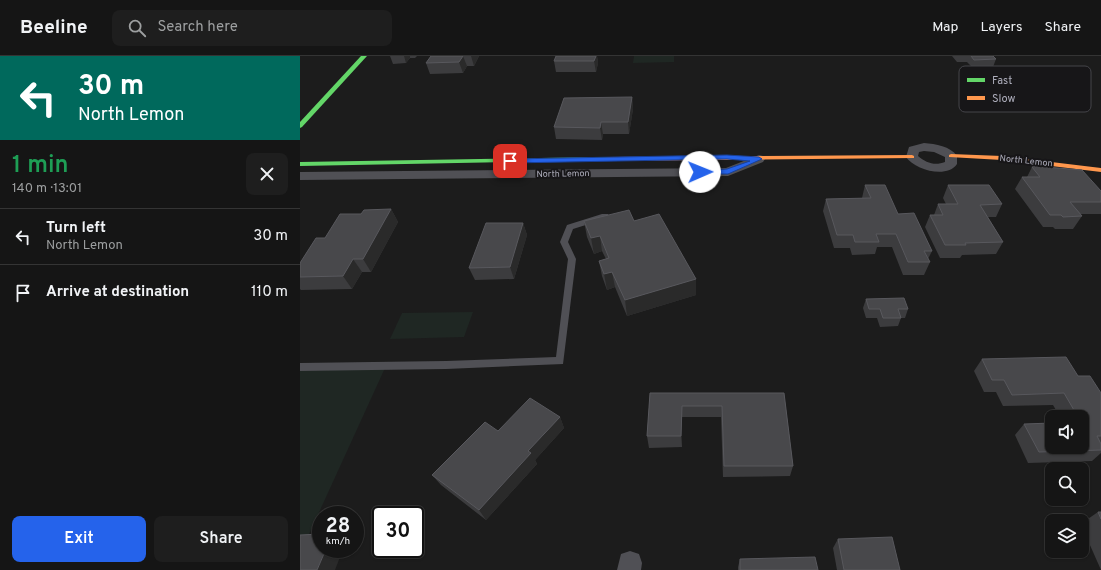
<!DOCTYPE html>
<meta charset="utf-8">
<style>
body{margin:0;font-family:Overpass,sans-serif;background:#1e1e1e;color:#f1f3f6;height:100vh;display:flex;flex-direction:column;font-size:15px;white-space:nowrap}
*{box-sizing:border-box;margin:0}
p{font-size:13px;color:#9d9fa0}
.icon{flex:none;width:22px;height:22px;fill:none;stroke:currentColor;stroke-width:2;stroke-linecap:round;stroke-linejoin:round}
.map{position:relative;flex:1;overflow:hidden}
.details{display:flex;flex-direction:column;background:#151515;width:300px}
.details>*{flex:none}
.banner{background:#00695c;color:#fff;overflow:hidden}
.tools{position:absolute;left:745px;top:354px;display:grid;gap:8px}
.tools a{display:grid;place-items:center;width:44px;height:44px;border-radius:8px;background:#151515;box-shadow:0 1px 3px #0004,0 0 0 1px #343434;font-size:20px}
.speed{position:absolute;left:12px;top:450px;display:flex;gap:8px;font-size:20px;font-weight:700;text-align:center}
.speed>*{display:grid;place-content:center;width:52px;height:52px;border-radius:50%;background:#151515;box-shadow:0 1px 3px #0004,0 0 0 1px #343434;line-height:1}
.speed small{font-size:10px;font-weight:400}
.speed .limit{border:2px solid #111;border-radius:6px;background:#fff;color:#111}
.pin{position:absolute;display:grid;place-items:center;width:34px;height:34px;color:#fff;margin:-17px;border-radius:8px;box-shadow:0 2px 6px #0006}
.me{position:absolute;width:44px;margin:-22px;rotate:89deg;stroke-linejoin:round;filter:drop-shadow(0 0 3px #0008)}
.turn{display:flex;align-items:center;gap:14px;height:84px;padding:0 12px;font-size:18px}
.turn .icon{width:52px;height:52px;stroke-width:2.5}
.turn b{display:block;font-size:28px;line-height:34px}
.round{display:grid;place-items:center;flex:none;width:42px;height:42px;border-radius:8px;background:#1e1e1e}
.summary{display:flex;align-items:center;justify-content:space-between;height:68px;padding:0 12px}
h1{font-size:24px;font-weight:600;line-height:30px;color:#1e9e55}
.primary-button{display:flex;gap:8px;margin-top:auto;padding:8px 12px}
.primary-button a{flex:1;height:46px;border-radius:8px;background:#2563eb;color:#fff;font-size:16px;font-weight:600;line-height:46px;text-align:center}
.primary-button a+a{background:#1e1e1e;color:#f1f3f6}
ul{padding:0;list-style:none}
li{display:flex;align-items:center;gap:12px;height:56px;padding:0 12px;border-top:1px solid #343434}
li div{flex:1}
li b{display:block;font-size:15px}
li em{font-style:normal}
header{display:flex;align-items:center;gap:24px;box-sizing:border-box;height:56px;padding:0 20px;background:#151515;border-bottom:1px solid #343434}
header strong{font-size:19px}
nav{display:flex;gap:22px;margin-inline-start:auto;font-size:14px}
.search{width:280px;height:36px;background:#1e1e1e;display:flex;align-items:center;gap:10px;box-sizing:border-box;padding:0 14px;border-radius:8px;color:#9d9fa0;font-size:15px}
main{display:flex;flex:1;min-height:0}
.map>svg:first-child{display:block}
</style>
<header>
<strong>Beeline</strong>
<div class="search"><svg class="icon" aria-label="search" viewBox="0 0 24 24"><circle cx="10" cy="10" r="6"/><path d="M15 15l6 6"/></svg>Search here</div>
<nav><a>Map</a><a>Layers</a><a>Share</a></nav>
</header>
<main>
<section class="details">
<div class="banner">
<div class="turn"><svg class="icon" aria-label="left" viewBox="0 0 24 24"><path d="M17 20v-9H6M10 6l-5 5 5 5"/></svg><div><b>30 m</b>North Lemon</div></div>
</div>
<div class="summary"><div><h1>1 min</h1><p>140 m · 13:01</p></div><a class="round"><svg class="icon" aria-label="close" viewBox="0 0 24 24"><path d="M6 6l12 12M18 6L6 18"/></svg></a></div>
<ul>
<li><svg class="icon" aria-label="left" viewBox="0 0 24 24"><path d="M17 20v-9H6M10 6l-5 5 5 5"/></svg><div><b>Turn left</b><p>North Lemon</p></div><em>30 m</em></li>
<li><svg class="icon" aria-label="arrive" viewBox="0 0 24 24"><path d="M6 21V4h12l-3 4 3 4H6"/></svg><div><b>Arrive at destination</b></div><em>110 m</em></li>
</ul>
<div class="primary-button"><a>Exit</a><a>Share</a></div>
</section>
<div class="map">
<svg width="801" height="514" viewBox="0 0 801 514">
<rect width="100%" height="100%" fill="#1c1c1c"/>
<!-- green -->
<g fill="#1f2723">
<polygon points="334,0 374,0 374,6 333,7"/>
<polygon points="173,256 164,281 90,283 102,257"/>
<polygon points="85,312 0,498 0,315"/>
</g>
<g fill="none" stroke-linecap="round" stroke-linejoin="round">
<!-- lane -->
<polygon fill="#505055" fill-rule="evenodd" points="302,158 308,158 309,160 308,162 273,173 268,186 276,203 263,308 146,313 0,315 0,307 146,305 256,301 268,203 260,186 267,169"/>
<!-- street -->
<g fill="#505055" fill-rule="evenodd">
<path d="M 624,87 C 636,88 650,90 657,100 L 657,108 C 647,123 615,114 606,101 L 609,91 ZM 624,95 L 634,96 L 645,101 L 645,106 C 635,110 626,107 618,100 L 619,96 Z"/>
<polygon points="459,99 463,100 465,103 463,106 428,120 0,124 0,116 426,112"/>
<polygon points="330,495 339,498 342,507 341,514 317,514 321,498"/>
</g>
<!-- fast -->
<g fill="#63d668" fill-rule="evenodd">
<polygon points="61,0 67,0 2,71 0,72 0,66"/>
<polygon points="308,101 310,102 310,104 0,110 0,106"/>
</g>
<!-- slow -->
<g fill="#ff974d" fill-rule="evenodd">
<polygon points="651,98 702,100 801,112 801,116 702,104 649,101 649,99"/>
<polygon points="612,99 614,100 614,102 308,105 305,103 308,101"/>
</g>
</g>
<!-- wall -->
<g fill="#3c3c3e">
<polygon points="90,0 117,0 115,2 110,2 106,7 93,8"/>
<polygon points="131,0 179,0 174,10 167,10 163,17 130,18 126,7"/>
<polygon points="297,0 298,7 296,16 256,16 254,5"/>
<polygon points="652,0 693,0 696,3 693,11 672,11 667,6 657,6"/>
<polygon points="332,41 333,53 329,78 303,78 302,84 256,83 254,71"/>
<polygon points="732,111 801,135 801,158 780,158 782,160 773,173 755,173 753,171 743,171 715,133 722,121 727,121"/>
<polygon points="565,129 598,158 632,195 628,203 630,206 624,219 603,219 592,191 577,191 575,198 552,199 550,192 534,192 523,155 526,143 562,142"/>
<polygon points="648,129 702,148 696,161 688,161 703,186 696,198 662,199 660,202 640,202 625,171 630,159 634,159 638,148 646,148 643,142"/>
<polygon points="91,153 98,166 71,216 62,216 52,233 1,234 0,233 0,207 25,182 61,158"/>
<polygon points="284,165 334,165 396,239 327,260 315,231 307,234 302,220 299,205 306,203 302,195 294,198 287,181"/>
<polygon points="223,167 227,179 214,223 175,224 169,212"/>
<polygon points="566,243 608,253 605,262 601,262 598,270 580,271 577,262 566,262 563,252"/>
<polygon points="682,303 778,320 801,337 801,397 792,405 728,407 715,379 724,368 782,391 782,361 760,361 753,349 703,350 696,336 684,336 674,315"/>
<polygon points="350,337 484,337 493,410 490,420 423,421 421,361 382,361 382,391 349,392 347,380"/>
<polygon points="260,361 264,372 235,404 237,408 186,464 141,429 132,419 198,375"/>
<polygon points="798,456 801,456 801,514 782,471 782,467"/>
<polygon points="538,483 600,514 537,514 533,492"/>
<polygon points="440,503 518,514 438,514 438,511"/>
</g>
<!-- shaded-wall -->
<g fill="#2a2a2a">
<polygon points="104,0 110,0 110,2 106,7"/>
<polygon points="163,0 167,10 163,17 159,6"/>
<polygon points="171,0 179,0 174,10"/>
<polygon points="296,0 297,0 298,7 296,16 294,5"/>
<polygon points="332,41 333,53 329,78 328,66"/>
<polygon points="301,66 303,78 302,84 300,72"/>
<polygon points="91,153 98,166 71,216 63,203"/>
<polygon points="223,167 227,179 214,223 210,211"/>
<polygon points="300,180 302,195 294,198 291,182"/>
<polygon points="53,203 62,216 52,233 43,220"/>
<polygon points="312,216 315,231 307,234 304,218"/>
<polygon points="396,223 396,239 327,260 325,244"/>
<polygon points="382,350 382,391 381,380"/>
<polygon points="260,361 264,372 235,404 237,408 186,464 179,454 228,395"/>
<polygon points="26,493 43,493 35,514 17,514"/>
</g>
<!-- building -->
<g fill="#48484b" stroke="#58585d">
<polygon points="131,0 163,0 159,6 126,7"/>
<polygon points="256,0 296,0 294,5 254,5"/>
<polygon points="671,0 693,0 696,3 674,4"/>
<polygon points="332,41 328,66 301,66 300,72 254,71 264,42"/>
<polygon points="733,110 782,114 801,135 801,146 770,146 782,160 763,161 761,159 750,159 722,121 740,121 732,111"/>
<polygon points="565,129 585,129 598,158 614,157 632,195 624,195 630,206 608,206 596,178 576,178 579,186 555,186 553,179 537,179 526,143 571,142"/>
<polygon points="648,129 689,129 702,148 680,149 703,186 665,187 666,189 645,189 630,159 643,159 638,148 658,148"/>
<polygon points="91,153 63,203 53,203 43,220 0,221 0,207 16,182 25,182 40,158 61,158 64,154"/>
<polygon points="329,154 334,165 359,158 396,223 325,244 312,216 304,218 299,205 309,202 300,180 291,182 284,165"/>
<polygon points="186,167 223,167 210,211 169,212"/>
<polygon points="604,242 608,253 598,253 601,262 583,262 580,253 569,253 566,243"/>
<polygon points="766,301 778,320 790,320 801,337 801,380 797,380 801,388 801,394 739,396 724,368 752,367 752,391 782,391 782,361 778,361 764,337 712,339 704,324 692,324 682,303"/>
<polygon points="350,337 484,337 493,410 424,410 422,350 382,350 381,380 347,380"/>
<polygon points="230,342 260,361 228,395 231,397 179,454 132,419 185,366 198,375"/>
<polygon points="798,456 801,456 801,463"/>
<polygon points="21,478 21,493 26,493 17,514 0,514 0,479"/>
<polygon points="592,481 600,514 544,514 538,483"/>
<polygon points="515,501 518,514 440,514 440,503"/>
</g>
<!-- route -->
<polygon fill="#2563eb" stroke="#184099" points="427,99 459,101 462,103 428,118 397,118 397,115 427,113 450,105 427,103 210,107 207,105 210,103"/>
<g text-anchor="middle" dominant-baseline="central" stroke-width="4" stroke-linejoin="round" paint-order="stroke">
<!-- far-street labels -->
<g font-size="9" fill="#aeaebc" stroke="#171618">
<text transform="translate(726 105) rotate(6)">North Lemon</text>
<text transform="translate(263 118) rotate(-1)">North Lemon</text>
</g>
</g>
<!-- legend -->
<rect x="659" y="10" width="132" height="46" rx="6" fill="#171618" stroke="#444449" stroke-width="1"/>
<rect x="667" y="22" width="18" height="4" fill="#63d668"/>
<rect x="667" y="40" width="18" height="4" fill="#ff974d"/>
<g font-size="11" fill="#aeaebc">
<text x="692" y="28">Fast</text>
<text x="692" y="46">Slow</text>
</g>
</svg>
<div class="tools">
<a><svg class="icon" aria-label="sound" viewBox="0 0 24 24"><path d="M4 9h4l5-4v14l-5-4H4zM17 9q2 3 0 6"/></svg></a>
<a><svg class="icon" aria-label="search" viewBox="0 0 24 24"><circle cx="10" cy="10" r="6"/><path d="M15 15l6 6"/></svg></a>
<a><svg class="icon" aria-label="layers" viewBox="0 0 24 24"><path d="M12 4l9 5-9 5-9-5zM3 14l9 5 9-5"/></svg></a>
</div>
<div class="speed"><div>28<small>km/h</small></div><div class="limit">30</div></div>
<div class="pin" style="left:210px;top:105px;background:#d93025"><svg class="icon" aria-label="arrive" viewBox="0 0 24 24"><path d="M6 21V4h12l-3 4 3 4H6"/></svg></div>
<svg class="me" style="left:400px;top:116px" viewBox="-20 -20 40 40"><circle r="19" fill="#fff"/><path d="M0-13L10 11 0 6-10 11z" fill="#2563eb"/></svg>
</div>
</main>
